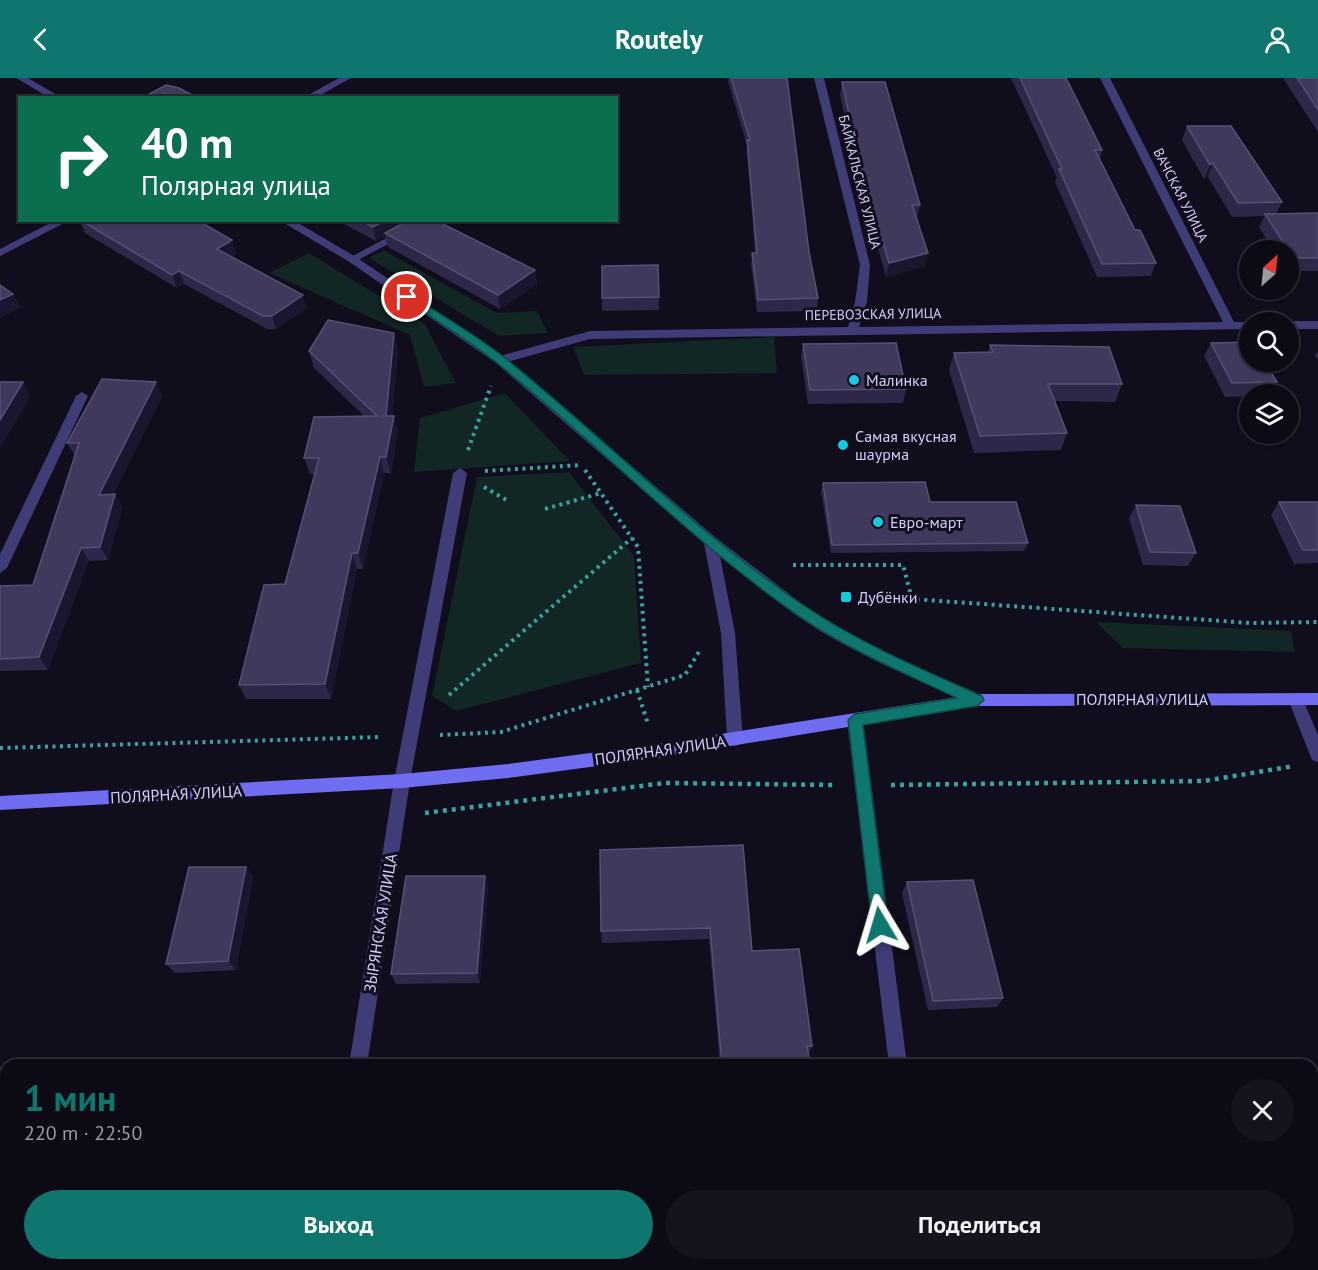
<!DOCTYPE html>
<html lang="ru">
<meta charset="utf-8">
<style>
body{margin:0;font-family:"PT Sans",sans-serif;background:#15131e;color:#f1f3f6;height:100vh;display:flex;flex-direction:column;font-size:22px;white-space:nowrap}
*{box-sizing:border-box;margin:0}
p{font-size:20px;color:#9a9aa0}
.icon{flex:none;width:33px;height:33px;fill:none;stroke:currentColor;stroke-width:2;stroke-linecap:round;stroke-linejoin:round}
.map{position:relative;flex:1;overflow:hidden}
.side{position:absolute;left:0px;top:981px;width:1318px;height:212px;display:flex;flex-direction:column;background:#0c0a15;border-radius:18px 18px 0 0;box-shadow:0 2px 4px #0004,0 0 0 2px #2c2b34}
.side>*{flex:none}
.top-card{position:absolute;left:18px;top:18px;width:600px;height:126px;border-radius:0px;box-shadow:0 2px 4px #0004,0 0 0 2px #2c2b34;background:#0b6e4f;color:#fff;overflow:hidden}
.needle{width:39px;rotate:27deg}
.buttons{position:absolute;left:1239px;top:162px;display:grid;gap:12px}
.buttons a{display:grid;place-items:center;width:60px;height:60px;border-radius:50%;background:#0c0a15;box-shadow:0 2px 4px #0004,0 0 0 2px #2c2b34;font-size:30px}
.pin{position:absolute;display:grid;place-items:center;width:51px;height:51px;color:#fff;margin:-26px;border:3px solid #fff;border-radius:50%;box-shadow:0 2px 6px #0007}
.me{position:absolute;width:66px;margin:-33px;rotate:353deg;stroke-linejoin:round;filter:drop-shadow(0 0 4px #0008)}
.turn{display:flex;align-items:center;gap:21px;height:126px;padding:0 24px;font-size:27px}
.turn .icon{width:78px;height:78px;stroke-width:2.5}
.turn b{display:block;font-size:42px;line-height:51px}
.round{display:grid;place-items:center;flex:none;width:63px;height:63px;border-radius:32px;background:#15131e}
.headline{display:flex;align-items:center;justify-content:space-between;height:102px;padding:0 24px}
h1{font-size:36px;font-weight:600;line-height:45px;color:#0f766e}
.action{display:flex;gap:12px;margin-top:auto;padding:12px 24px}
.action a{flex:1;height:69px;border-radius:36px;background:#0f766e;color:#fff;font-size:24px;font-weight:600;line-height:69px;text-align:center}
.action a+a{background:#15131e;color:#f1f3f6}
header{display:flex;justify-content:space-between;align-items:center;height:78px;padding:0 24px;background:#0f766e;color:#fff;font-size:27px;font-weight:600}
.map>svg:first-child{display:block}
</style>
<header><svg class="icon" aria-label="back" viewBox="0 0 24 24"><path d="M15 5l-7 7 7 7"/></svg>Routely<svg class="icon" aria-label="person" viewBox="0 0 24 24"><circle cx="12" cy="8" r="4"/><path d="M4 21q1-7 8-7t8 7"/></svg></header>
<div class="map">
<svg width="1318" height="1192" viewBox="0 0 1318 1192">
<rect width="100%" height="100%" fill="#100d1c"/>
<!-- green -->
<g fill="#112625">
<polygon points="383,172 497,235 537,233 548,255 499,258 369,180"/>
<polygon points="309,175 425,246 456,305 424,309 410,257 269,195"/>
<polygon points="774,259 777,295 584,297 573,269"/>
<polygon points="505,315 570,383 414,394 420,340"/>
<polygon points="569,394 634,478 641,585 456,633 432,618 477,399"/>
<polygon points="1096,544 1291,553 1295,574 1123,570"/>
</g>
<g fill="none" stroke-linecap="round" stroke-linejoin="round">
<!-- path-far1 -->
<g stroke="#38a49d" stroke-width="4" stroke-dasharray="3 4.5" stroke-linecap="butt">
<polyline points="468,372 491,308"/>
<polyline points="585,392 638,469 648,609"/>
<polyline points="485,393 581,387"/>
<polyline points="484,409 508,423"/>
<polyline points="545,431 601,415"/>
<polyline points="793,487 903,487 912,521 1250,545 1318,544"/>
<polyline points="637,612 648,646"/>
<polyline points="449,617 632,460"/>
<polyline points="440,657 501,654 685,597 700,572"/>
<polyline points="0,670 381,659"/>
</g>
<!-- path -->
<g stroke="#38a49d" stroke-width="4.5" stroke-dasharray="4 5" stroke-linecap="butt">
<polyline points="891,707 1204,703 1294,688"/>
<polyline points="425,735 665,705 836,707"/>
</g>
<!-- service -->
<g fill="#3f3c77" fill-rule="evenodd">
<polygon points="420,142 434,142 356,183 347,181"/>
<polygon points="460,390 467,395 410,703 408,708 402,710 396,708 394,703 453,395"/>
</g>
<!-- minor -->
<g fill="#3f3c77" fill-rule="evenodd">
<polygon points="339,0 351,0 315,20 303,20"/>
<polygon points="814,0 824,0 870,187 867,224 859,249 1223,244 1100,0 1110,0 1234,244 1254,244 1250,244 1250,251 590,261 500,286 496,285 496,279 590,253 848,249 855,224 860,187"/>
<polygon points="56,142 70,142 0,178 0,171"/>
<polygon points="1288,243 1318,243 1318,251 1288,251 1288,244 1284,244"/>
<polygon points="82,314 88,318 7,490 0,495 0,476 76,318"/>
<polygon points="1296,615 1301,617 1318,657 1318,684 1312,682 1310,677 1288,621 1291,617"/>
<polygon points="855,636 860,637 863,642 907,987 889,987 847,642 850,637"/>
<polygon points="402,696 408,698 410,703 367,987 349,987 394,703 396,698"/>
<polygon points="317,1186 337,1186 336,1192 316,1192"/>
<polygon points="914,1186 934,1186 935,1192 915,1192"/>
</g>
<!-- tertiary -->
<g fill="#3f3c77" fill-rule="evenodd">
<polygon points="16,0 28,0 62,20 50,20"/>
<path d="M 279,142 L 293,142 L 356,179 L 504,279 L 715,459 L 802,526 L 836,548 L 890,577 L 982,618 L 985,622 L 982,626 L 972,626 C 923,604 873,584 827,557 C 789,535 755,505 720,478 L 735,555 L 743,661 L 741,666 L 735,668 L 729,666 L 727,661 L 721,555 L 704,465 L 496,285 L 348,183 Z"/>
</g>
<!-- secondary -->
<polygon fill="#706df1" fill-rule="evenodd" points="1318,615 1318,627 977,628 657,680 508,700 402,710 0,732 0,718 402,696 508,686 657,666 977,616"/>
</g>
<!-- wall -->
<g fill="#2e2748">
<polygon points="727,0 787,0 809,174 818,220 817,233 757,234 751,187 752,175 755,175 747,74 747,67"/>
<polygon points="1011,0 1066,0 1102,72 1100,81 1135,152 1156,185 1151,198 1097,199 1055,104 1057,100"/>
<polygon points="1283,0 1318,0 1318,54"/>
<polygon points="842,4 920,127 917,140 925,188 886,199 870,141 867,141 840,17"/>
<polygon points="1187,48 1282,124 1276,136 1318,135 1318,193 1288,193 1288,172 1273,172 1259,149 1264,138 1232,139 1208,99 1204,101 1182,62"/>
<polygon points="79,142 171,142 232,162 236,175 230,178 307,230 276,251 267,251 184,206 177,210 85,155"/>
<polygon points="336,142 435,142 535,192 537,206 500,231 388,169 385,158 376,163"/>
<polygon points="658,187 659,232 602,233 602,220"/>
<polygon points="1211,265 1277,304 1270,316 1250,316 1250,318 1225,319 1204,278"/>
<polygon points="803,266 906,311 903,325 808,326 801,279"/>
<polygon points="990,267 1122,306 1115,324 1055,323 1067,355 1061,372 974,375 949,292 954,275 988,274"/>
<polygon points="398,272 392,338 394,338 398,354 391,395 384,395 363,491 357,491 331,621 246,621 239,607 285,506 315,396 310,396 304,380 364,338 314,290 309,273"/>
<polygon points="1318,273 1318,282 1315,277"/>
<polygon points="162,318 113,417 115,416 122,430 108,482 89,483 48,592 0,593 0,508 33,507 75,378 67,365"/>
<polygon points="823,405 930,424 1028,465 1024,473 831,475 821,414"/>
<polygon points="1279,424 1318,424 1318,485 1294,486 1271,437"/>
<polygon points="1136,427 1196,475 1188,488 1143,487 1129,440"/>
<polygon points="600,772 752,873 812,968 808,976 810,987 720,987 709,861 602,865 601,853"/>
<polygon points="246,789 253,799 236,892 175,895 166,886"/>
<polygon points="485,798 488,808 480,905 396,906 391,896"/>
<polygon points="907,804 1003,920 997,929 928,932 902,815"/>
<polygon points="1318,1027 1318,1078 1312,1065 1312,1028"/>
</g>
<!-- shaded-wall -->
<g fill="#1b152f">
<polygon points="1213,85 1208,99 1204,101 1210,87"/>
<polygon points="386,142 412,142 385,155 385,158 376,163 373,149"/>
<polygon points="232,162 236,175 221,184 217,171"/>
<polygon points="928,175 925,188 886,199 889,185"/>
<polygon points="535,192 537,206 500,231 498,217"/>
<polygon points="179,193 184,206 177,210 172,197"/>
<polygon points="13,216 21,229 0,240 0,222"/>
<polygon points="303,217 307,230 276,251 272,238"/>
<polygon points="394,255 398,272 391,354 386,338"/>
<polygon points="23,304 31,318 0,370 0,342"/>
<polygon points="156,304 162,318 106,431 99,417"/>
<polygon points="394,338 398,354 391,395 386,379"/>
<polygon points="380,379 384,395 363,491 358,475"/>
<polygon points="115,416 122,430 108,482 100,469"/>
<polygon points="81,470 89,483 48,592 39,579"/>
<polygon points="352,475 357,491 331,621 325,606"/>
<polygon points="246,789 253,799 236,892 228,883"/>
<polygon points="485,798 488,808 480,905 477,895"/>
<polygon points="155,1186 172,1186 171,1192 154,1192"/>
</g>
<!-- building -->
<g fill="#40395b" stroke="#575074" stroke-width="1.5">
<polygon points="731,0 787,0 809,174 818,220 758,222 752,175 757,175 747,62 750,62"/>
<polygon points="1020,0 1066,0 1102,72 1095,72 1135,152 1140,152 1156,185 1102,186 1059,91 1062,91"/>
<polygon points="1297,0 1318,0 1318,32"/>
<polygon points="842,4 885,4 920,127 912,127 928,175 889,185 872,128 869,128"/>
<polygon points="166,7 179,10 198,20 142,20"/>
<polygon points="1187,48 1231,48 1282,124 1238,125 1213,85 1210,87"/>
<polygon points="1318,135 1318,180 1293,180 1265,136"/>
<polygon points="80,142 171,142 176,145 180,142 197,142 232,162 217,171 303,217 272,238 263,238 179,193 172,197"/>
<polygon points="360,142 386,142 373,149"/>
<polygon points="409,142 435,142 535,192 498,217 385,155"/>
<polygon points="658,187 659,219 602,220 602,188"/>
<polygon points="0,207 13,216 0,222"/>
<polygon points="328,242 394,255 386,338 394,338 386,379 380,379 358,475 352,475 325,606 239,607 264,507 285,506 319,380 304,380 314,339 377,338 309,273"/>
<polygon points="1250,264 1250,284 1265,284 1277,304 1232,305 1211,265"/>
<polygon points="896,265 906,311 810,312 803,266"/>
<polygon points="990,267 1109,269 1122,306 1048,306 1067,355 980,358 954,275 993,274"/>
<polygon points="102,301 156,304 99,417 115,416 100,469 81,470 39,579 0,581 0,508 33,507 79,365 67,365"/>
<polygon points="0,304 23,304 0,342"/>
<polygon points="925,404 930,424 1016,424 1028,465 832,467 823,405"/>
<polygon points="1279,424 1318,424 1318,472 1303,472"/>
<polygon points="1136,427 1180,428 1196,475 1150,474"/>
<polygon points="743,767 752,873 799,871 812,968 807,968 810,987 722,987 710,850 601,853 600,772"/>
<polygon points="189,789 246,789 228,883 166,886"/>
<polygon points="406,798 485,798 477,895 391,896"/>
<polygon points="973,802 1003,920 933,923 907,804"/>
<polygon points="1318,1027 1318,1039 1313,1028"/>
<polygon points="23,1186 155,1186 154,1192 22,1192"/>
</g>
<!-- route -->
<path fill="#0f766e" stroke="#0a4d48" stroke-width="1.5" d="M 404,217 L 411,217 C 442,238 476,257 505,280 C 606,361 696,455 803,527 C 859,565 921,591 982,618 L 984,622 L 977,628 L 863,647 L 888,847 L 886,853 L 880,855 L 875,853 L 872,847 L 848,642 L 855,636 L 957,620 C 901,594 843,569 793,534 C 687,459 598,366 497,285 C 468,262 435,242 404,221 Z"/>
<!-- markers -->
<g fill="#15cadf" stroke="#100d1c" stroke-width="2">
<circle cx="854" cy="302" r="6"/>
<circle cx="843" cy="367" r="6"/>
<circle cx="878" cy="444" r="6"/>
<rect x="840" y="513" width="12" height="12" rx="3"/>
</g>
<g text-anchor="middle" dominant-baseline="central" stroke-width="6" stroke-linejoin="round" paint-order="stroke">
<!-- far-street labels -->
<g font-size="14" fill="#d2cdfa" stroke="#100d1c">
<text transform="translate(860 104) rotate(76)">БАЙКАЛЬСКАЯ УЛИЦА</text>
<text transform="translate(1181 117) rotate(63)">ВАЧСКАЯ УЛИЦА</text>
<text transform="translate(873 236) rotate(-1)">ПЕРЕВОЗСКАЯ УЛИЦА</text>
</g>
<!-- poi labels -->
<g font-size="16" fill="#d2cdfa" stroke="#100d1c" text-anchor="start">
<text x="866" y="302">Малинка</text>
<text x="855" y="358">Самая вкусная<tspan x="855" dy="18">шаурма</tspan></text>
<text x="890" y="444">Евро-март</text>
<text x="858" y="519">Дубёнки</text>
</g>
<!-- street labels -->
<g font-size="16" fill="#d2cdfa" stroke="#100d1c">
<text x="1142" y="621">ПОЛЯРНАЯ УЛИЦА</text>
<text transform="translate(660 672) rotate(-8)">ПОЛЯРНАЯ УЛИЦА</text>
<text transform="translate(176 716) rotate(-3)">ПОЛЯРНАЯ УЛИЦА</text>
<text transform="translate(380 845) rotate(-81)">ЗЫРЯНСКАЯ УЛИЦА</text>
</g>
</g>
</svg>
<div class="buttons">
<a><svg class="needle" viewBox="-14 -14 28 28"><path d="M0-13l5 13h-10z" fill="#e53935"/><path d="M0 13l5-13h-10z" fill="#9a9aa0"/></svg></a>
<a><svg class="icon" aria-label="search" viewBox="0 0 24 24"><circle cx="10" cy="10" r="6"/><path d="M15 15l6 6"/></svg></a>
<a><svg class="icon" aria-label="layers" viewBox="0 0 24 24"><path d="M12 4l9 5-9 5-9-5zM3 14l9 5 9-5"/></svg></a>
</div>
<div class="pin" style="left:407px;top:219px;background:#d93025"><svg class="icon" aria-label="arrive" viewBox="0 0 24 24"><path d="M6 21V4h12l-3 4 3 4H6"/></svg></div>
<svg class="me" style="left:880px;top:847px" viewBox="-20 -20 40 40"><path d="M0-17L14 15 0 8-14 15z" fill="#0f766e" stroke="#fff" stroke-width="4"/></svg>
<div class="top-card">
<div class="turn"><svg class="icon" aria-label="right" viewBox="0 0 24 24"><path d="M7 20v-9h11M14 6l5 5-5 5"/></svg><div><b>40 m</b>Полярная улица</div></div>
</div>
<section class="side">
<div class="headline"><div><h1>1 мин</h1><p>220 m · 22:50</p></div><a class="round"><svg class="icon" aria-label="close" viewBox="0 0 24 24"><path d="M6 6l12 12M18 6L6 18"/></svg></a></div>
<div class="action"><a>Выход</a><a>Поделиться</a></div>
</section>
</div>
